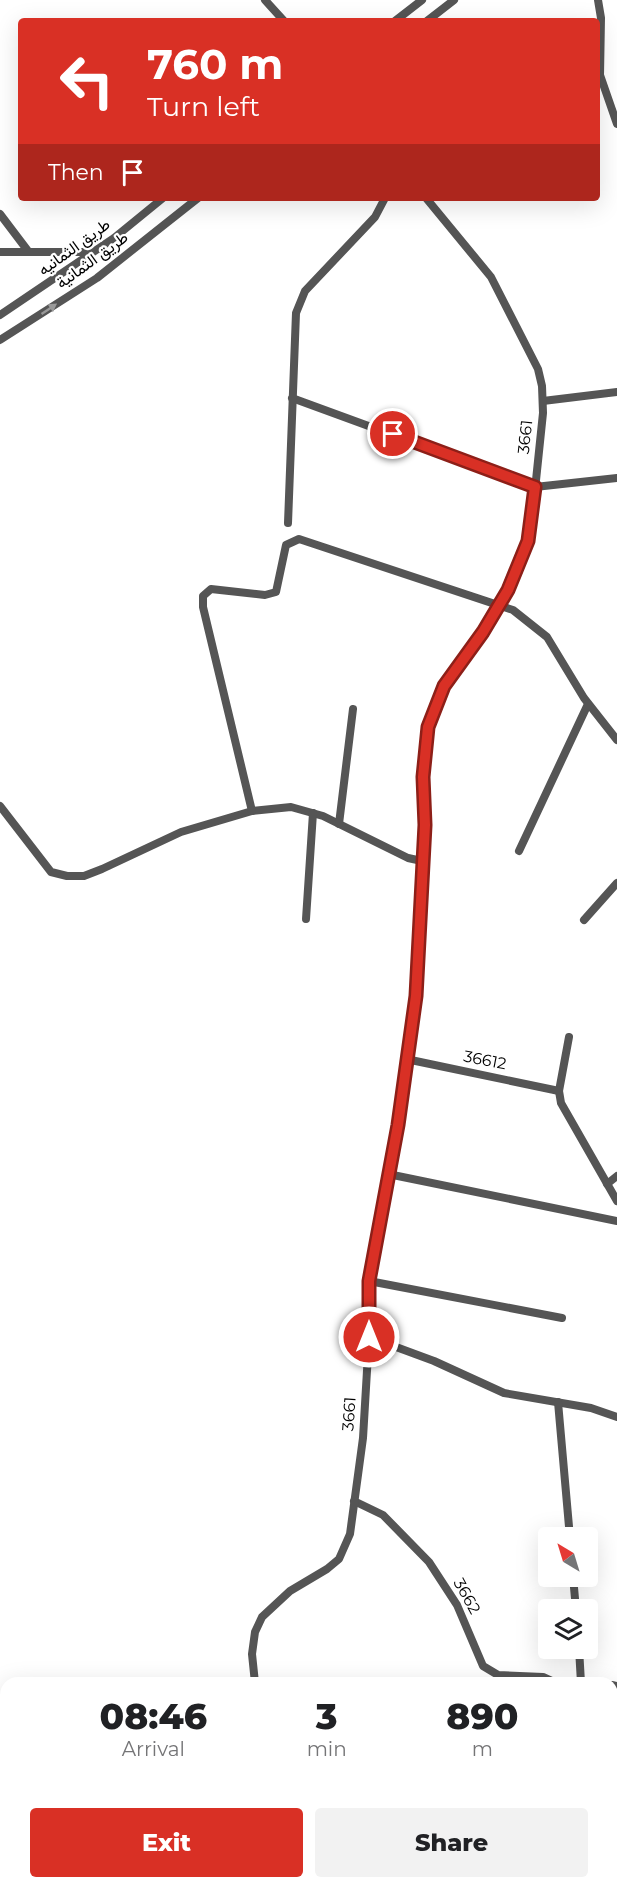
<!DOCTYPE html>
<meta charset="utf-8">
<style>
body{margin:0;font-family:Montserrat,Vazirmatn,sans-serif;background:#f2f2f2;color:#202124;height:100vh;display:flex;flex-direction:column;font-size:22px;white-space:nowrap}
*{box-sizing:border-box;margin:0}
p{font-size:20px;color:#757577}
.icon{flex:none;width:33px;height:33px;fill:none;stroke:currentColor;stroke-width:2;stroke-linecap:round;stroke-linejoin:round}
.map{position:relative;flex:1;overflow:hidden}
.drawer{position:absolute;left:0px;top:1677px;width:618px;height:212px;display:flex;flex-direction:column;background:#fff;border-radius:18px 18px 0 0;box-shadow:0 6px 24px #0002}
.drawer>*{flex:none}
.banner{position:absolute;left:18px;top:18px;width:582px;height:183px;border-radius:6px;box-shadow:0 6px 24px #0002;background:#d93025;color:#fff;overflow:hidden}
.needle{width:39px;rotate:322deg}
.tools{position:absolute;left:538px;top:1527px;display:grid;gap:12px}
.tools a{display:grid;place-items:center;width:60px;height:60px;border-radius:6px;background:#fff;box-shadow:0 6px 24px #0002;font-size:30px}
.pin{position:absolute;display:grid;place-items:center;width:51px;height:51px;color:#fff;margin:-26px;border:3px solid #fff;border-radius:50%;box-shadow:0 2px 6px #0007}
.me{position:absolute;width:66px;margin:-33px;rotate:0deg;stroke-linejoin:round;filter:drop-shadow(0 0 4px #0008)}
.turn{display:flex;align-items:center;gap:21px;height:126px;padding:0 30px;font-size:27px}
.turn .icon{width:78px;height:78px;stroke-width:2.5}
.turn b{display:block;font-size:42px;line-height:51px}
.then{display:flex;align-items:center;height:57px;padding:0 30px;background:#0003;gap:12px;font-size:22px}
.eta{display:flex;justify-content:space-evenly;align-items:center;height:102px;text-align:center}
.eta b{font-size:36px;font-weight:800;line-height:42px}
.action{display:flex;gap:12px;margin-top:auto;padding:12px 30px}
.action a{flex:1;height:69px;border-radius:6px;background:#d93025;color:#fff;font-size:24px;font-weight:800;line-height:69px;text-align:center}
.action a+a{background:#f2f2f2;color:#202124}
.map>svg:first-child{display:block}
</style>
<div class="map">
<svg width="617" height="1888" viewBox="0 0 617 1888">
<rect width="100%" height="100%" fill="#fff"/>
<g fill="none" stroke-linecap="round" stroke-linejoin="round">
<!-- minor -->
<g stroke="#555" stroke-width="8">
<polyline points="265,0 284,21"/>
<polyline points="598,0 601,18 600,75 617,124"/>
<polyline points="395,21 422,0"/>
<polyline points="427,21 454,0"/>
<polyline points="0,214 28,251"/>
<polyline points="0,252 92,252"/>
<polyline points="0,315 114,238 163,198"/>
<polyline points="0,340 97,278 198,198"/>
<polyline points="292,398 535,487 617,478"/>
<polyline points="543,401 617,392"/>
<polyline points="288,523 296,313 305,291 375,217 385,198"/>
<polyline points="0,806 51,872 67,876 84,876 102,869 181,832 252,811 291,807 323,816 408,858 422,861"/>
<polyline points="252,811 203,607 203,596 211,589 265,595 276,592 286,545 299,539 513,610 547,637 584,698 617,740"/>
<polyline points="339,824 353,709"/>
<polyline points="519,851 588,704"/>
<polyline points="306,919 313,813"/>
<polyline points="584,920 617,883"/>
<polyline points="569,1037 559,1091 561,1103 617,1201"/>
<polyline points="406,1059 559,1091"/>
<polyline points="388,1174 617,1221"/>
<polyline points="607,1184 617,1176"/>
<polyline points="369,1281 562,1318"/>
<polyline points="369,1337 434,1361 504,1393 591,1408 617,1417"/>
<polyline points="558,1402 570,1538"/>
<polyline points="354,1501 383,1515 429,1562 457,1605 483,1666 498,1675 543,1677 556,1683"/>
<polyline points="573,1576 576,1610"/>
<polyline points="579,1648 581,1683"/>
<polyline points="556,1682 574,1683"/>
<polyline points="255,1683 252,1654 255,1632 262,1617 290,1591 327,1569 339,1559 350,1534 363,1438 369,1337 369,1281 398,1125 415,996 425,825 423,777 428,727 444,686 483,632 508,590 528,541 533,509 543,413 542,386 538,369 491,277 426,198"/>
<polyline points="612,1685 617,1686"/>
<polyline points="317,1882 318,1888"/>
<polyline points="601,1882 603,1888"/>
</g>
</g>
<!-- one-way arrows -->
<defs><path id="oneway-solid" d="M-6-.8H1V-3.2L6.5 0L1 3.2V.8H-6Z" transform="scale(1.5)"/></defs>
<use fill="#999" href="#oneway-solid" transform="translate(49 309) rotate(-34)"/>
<g fill="none" stroke-linecap="round" stroke-linejoin="round">
<!-- route casing -->
<g stroke="#8d1f18" stroke-width="15">
<polyline id="route" points="369,1337 369,1281 398,1125 416,996 425,825 423,777 428,727 444,686 483,632 508,590 528,541 535,487 393,434"/>
</g>
<!-- route -->
<use href="#route" stroke="#d93025" stroke-width="10"/>
</g>
<g text-anchor="middle" dominant-baseline="central" stroke-width="4.5" stroke-linejoin="round" paint-order="stroke">
<!-- street labels -->
<g font-size="16" fill="#000" stroke="#fff">
<text transform="translate(74 247) rotate(-36)">طريق الثمانيه</text>
<text transform="translate(92 260) rotate(-36)">طريق الثمانية</text>
<text transform="translate(525 437) rotate(-84)">3661</text>
<text transform="translate(485 1060) rotate(11)">36612</text>
<text transform="translate(349 1414) rotate(-86)">3661</text>
<text transform="translate(467 1596) rotate(61)">3662</text>
</g>
</g>
</svg>
<div class="tools">
<a><svg class="needle" viewBox="-14 -14 28 28"><path d="M0-13l5 13h-10z" fill="#e53935"/><path d="M0 13l5-13h-10z" fill="#757577"/></svg></a>
<a><svg class="icon" aria-label="layers" viewBox="0 0 24 24"><path d="M12 4l9 5-9 5-9-5zM3 14l9 5 9-5"/></svg></a>
</div>
<div class="pin" style="left:393px;top:434px;background:#d93025"><svg class="icon" aria-label="arrive" viewBox="0 0 24 24"><path d="M6 21V4h12l-3 4 3 4H6"/></svg></div>
<svg class="me" style="left:369px;top:1337px" viewBox="-20 -20 40 40"><circle r="17" fill="#d93025" stroke="#fff" stroke-width="3"/><path d="M0-11L8 9 0 5-8 9z" fill="#fff"/></svg>
<div class="banner">
<div class="turn"><svg class="icon" aria-label="left" viewBox="0 0 24 24"><path d="M17 20v-9H6M10 6l-5 5 5 5"/></svg><div><b>760 m</b>Turn left</div></div>
<div class="then">Then<svg class="icon" aria-label="arrive" viewBox="0 0 24 24"><path d="M6 21V4h12l-3 4 3 4H6"/></svg></div>
</div>
<section class="drawer">
<div class="eta">
<div><b>08:46</b><p>Arrival</p></div>
<div><b>3</b><p>min</p></div>
<div><b>890</b><p>m</p></div>
</div>
<div class="action"><a>Exit</a><a>Share</a></div>
</section>
</div>
